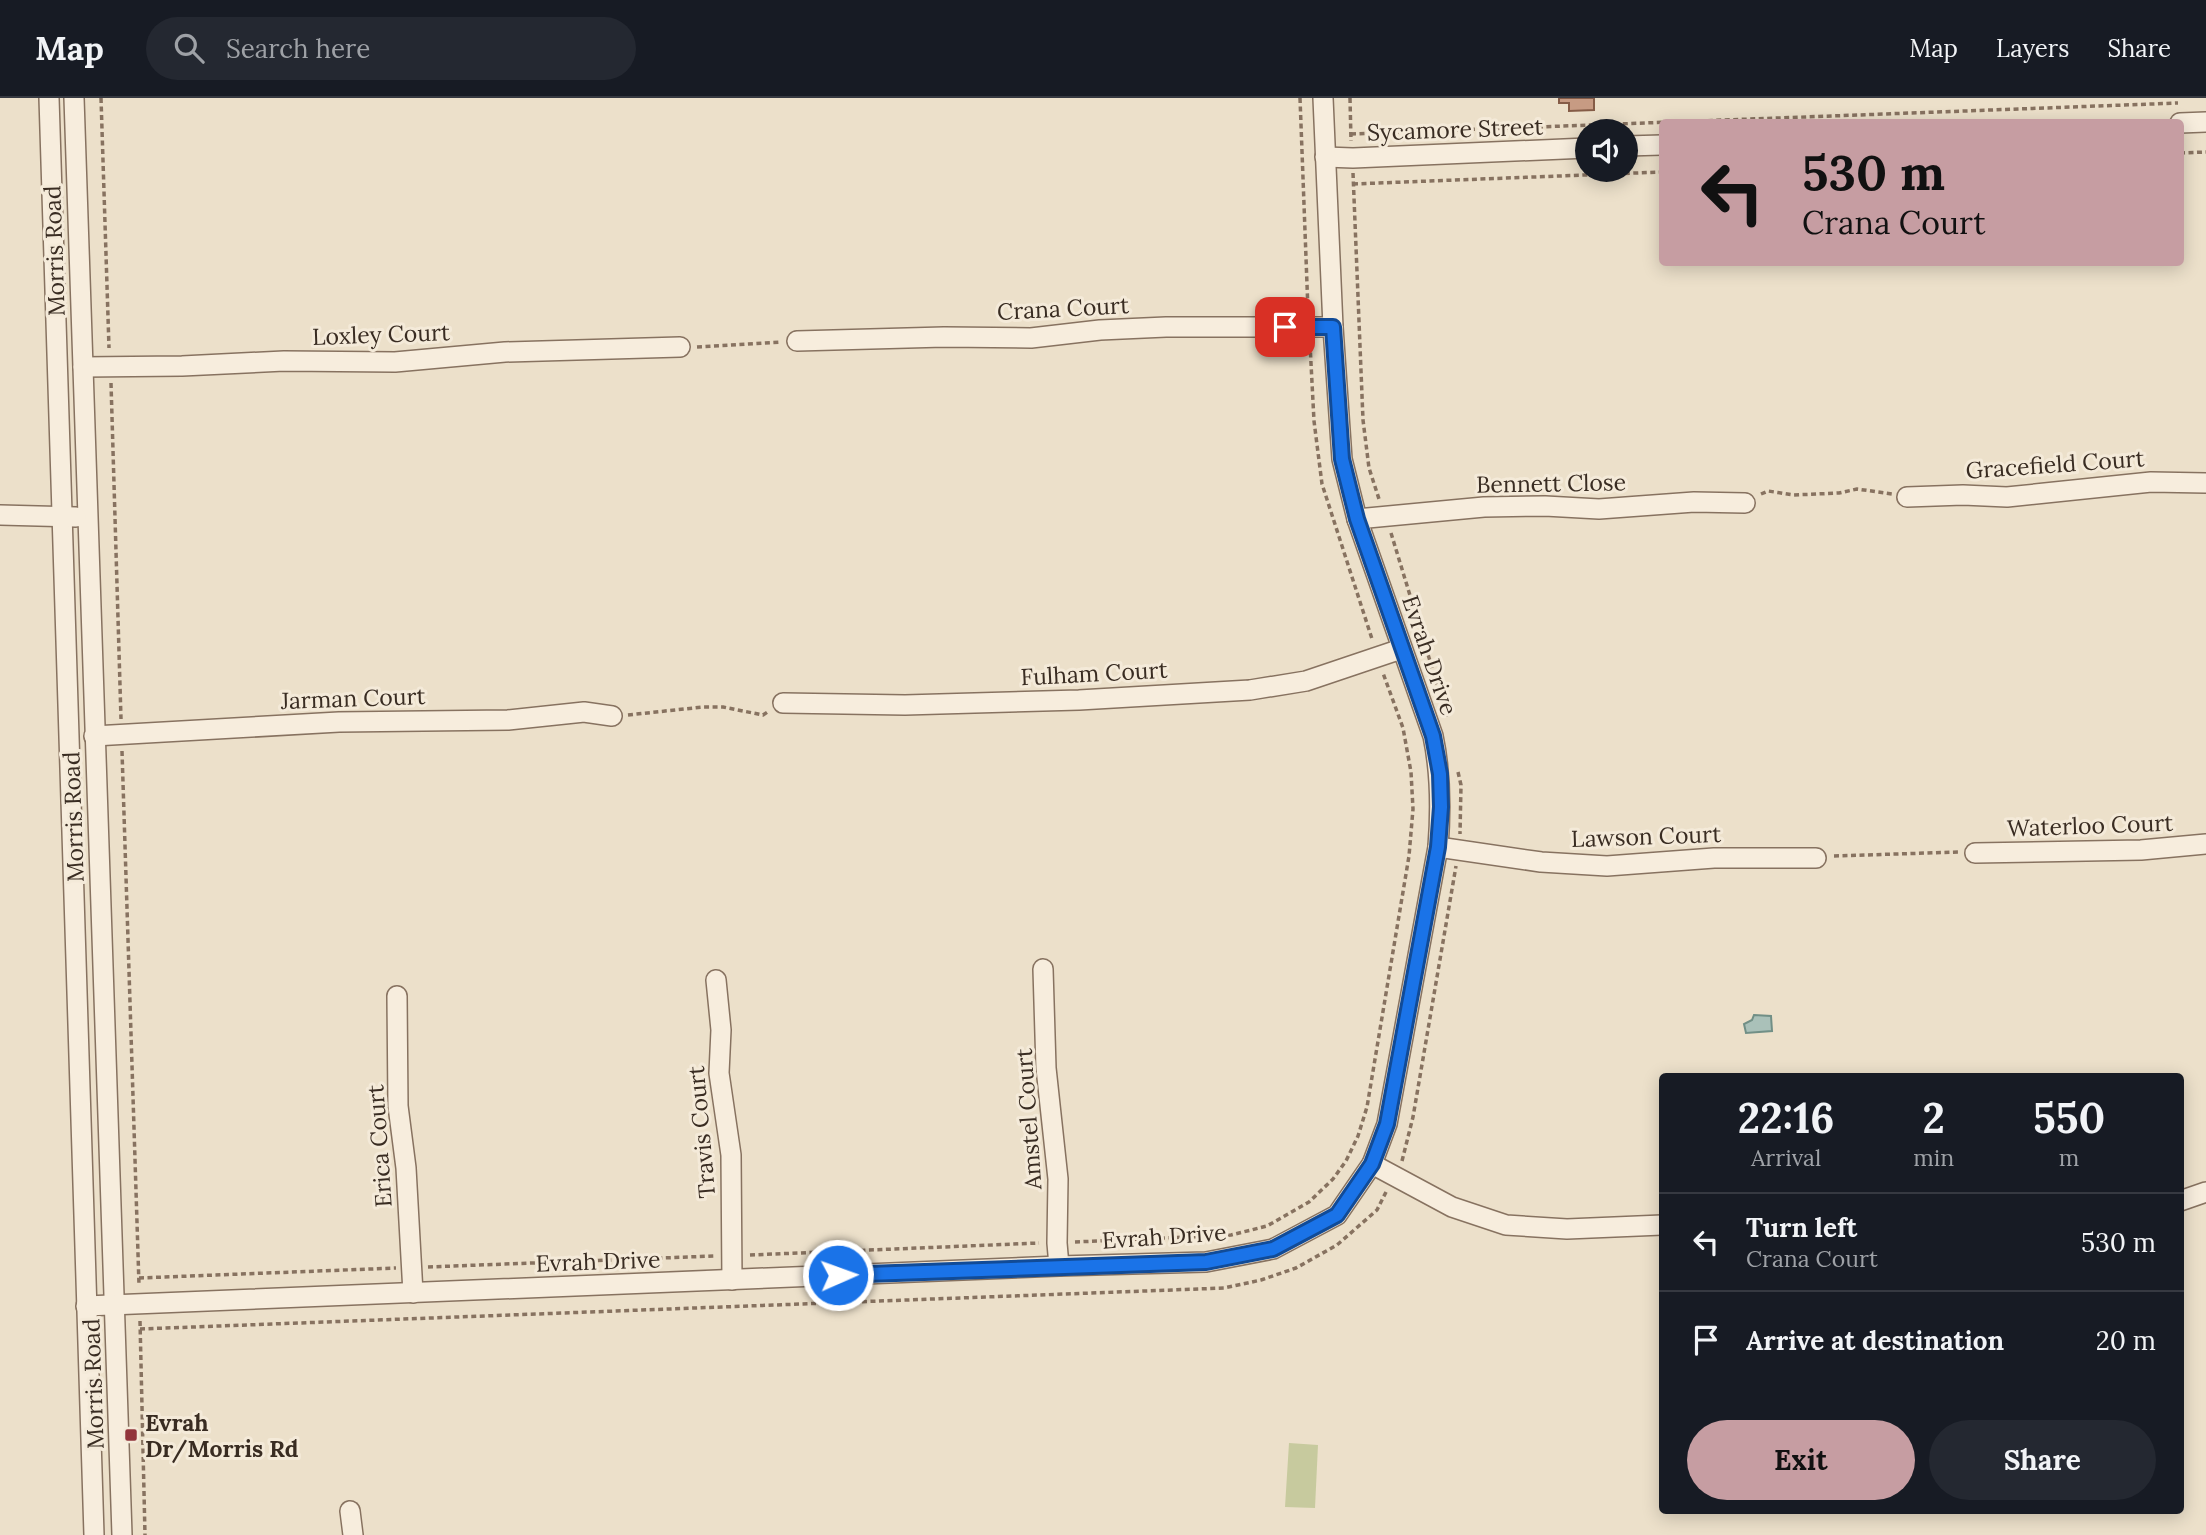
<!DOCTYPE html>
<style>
body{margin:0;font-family:Lora,serif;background:#242831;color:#f1f3f6;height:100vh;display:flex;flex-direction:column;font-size:26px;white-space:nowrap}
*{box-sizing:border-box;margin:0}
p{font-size:23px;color:#9ea1a6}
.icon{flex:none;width:38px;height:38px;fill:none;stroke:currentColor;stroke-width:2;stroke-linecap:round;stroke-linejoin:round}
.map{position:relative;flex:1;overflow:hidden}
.panel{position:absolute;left:1659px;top:975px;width:525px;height:441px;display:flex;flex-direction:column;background:#171b24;border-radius:7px;box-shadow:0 4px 18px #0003}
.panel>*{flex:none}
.banner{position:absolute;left:1659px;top:21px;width:525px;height:147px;border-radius:7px;box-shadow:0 4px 18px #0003;background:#c69da2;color:#111;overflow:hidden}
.fabs{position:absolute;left:1575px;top:21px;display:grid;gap:14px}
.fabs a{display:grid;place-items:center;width:63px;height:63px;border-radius:50%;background:#171b24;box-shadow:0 4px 18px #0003;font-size:35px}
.pin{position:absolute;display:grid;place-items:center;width:60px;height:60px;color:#fff;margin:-30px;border-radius:14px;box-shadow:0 4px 10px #0006}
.me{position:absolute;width:77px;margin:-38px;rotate:88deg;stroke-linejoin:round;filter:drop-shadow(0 0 5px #0008)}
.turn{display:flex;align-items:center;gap:24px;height:147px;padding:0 28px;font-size:32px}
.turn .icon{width:91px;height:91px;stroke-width:2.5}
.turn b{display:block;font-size:49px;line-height:60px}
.eta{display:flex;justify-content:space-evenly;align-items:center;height:119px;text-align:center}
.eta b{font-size:42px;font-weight:800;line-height:49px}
.cta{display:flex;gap:14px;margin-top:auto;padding:14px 28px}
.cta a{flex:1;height:80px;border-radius:42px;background:#c69da2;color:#111;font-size:28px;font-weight:800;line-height:80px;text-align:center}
.cta a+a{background:#242831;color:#f1f3f6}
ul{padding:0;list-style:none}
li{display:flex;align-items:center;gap:21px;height:98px;padding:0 28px;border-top:2px solid #363941}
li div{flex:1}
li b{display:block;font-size:26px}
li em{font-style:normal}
header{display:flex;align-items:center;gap:42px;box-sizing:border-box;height:98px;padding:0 35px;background:#171b24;border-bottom:2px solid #363941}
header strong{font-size:33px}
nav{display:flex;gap:38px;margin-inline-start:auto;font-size:24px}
.search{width:490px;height:63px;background:#242831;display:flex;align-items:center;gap:18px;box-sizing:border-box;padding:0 24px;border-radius:38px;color:#9ea1a6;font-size:26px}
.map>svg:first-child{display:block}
</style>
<header>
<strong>Map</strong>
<div class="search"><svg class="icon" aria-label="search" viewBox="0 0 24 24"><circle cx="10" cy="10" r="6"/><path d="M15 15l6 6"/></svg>Search here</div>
<nav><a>Map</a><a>Layers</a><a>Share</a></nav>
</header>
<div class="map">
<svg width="2206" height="1437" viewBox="0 0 2206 1437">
<rect width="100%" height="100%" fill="#ece0ca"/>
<!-- green -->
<polygon fill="#c7ca9e" points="1289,1345 1318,1347 1315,1410 1285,1409"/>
<!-- water -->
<polygon fill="#aac1b9" stroke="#718f86" stroke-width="2" points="1754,917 1771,918 1772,933 1746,935 1744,926 1752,922"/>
<!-- building -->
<polygon fill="#c79b83" stroke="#855c47" stroke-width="2" points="1559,0 1594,0 1594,12 1569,13 1569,5 1559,5"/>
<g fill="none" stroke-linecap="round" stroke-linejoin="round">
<!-- minor casing -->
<g stroke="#877260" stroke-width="22">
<g id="minor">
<polyline points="49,0 94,1437"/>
<polyline points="74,0 122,1437"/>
<polyline points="2180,25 2206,24"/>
<polyline points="1626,48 1662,47"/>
<polyline points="1325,59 1353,60 1587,50"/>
<polyline points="797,243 944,239 1031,240 1100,232 1166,229 1333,229"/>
<polyline points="83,269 182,268 284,263 395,264 505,254 680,249"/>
<polyline points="1907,399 1963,397 2007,399 2151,384 2206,385"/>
<polyline points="0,417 76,419"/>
<polyline points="1357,421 1484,409 1545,408 1599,411 1694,404 1745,405"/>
<polyline points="783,605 905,607 1079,602 1250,592 1306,583 1401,551"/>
<polyline points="94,638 339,624 508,622 584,614 612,618"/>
<polyline points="1438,749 1541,764 1607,768 1714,760 1816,760"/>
<polyline points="1975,755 2141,752 2206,746"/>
<polyline points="1043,871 1046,970 1058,1081 1057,1145 1059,1168"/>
<polyline points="716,882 721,932 719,975 731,1057 732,1182"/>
<polyline points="397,898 398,1008 406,1070 413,1195"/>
<polyline points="1372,1066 1452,1109 1506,1127 1567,1131 1662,1127"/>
<polyline points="2180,1103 2206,1094"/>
<path d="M 86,1208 L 1059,1168 L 1206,1164 L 1273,1151 L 1337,1117 L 1372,1066 L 1387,1026 L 1438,749 C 1441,711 1441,676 1433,638 L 1357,421 L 1342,361 L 1333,229 L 1323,0"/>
<polyline points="350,1413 353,1437"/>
</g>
</g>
<!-- path -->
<g stroke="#877260" stroke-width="3.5" stroke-dasharray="5 3.5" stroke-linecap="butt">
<polyline points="101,0 109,250"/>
<polyline points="1300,0 1308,213"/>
<polyline points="1350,0 1351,43"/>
<polyline points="1351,36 2178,5"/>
<polyline points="2180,55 2206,54"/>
<polyline points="1353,75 1363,322 1369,370 1379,401"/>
<polyline points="1353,86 1662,74"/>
<polyline points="1310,246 1314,323 1322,386 1372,541"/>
<polyline points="697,249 781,244"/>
<polyline points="111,285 121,621"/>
<polyline points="1761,396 1768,393 1794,397 1839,395 1857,391 1892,396"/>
<polyline points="1391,435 1448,622"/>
<polyline points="628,617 703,609 723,609 763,617 769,613"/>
<polyline points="122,653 139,1187"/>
<polyline points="1458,674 1461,687 1460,736"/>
<polyline points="1834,758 1959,754"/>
<polyline points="1402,1063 1413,1019 1456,768"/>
<polyline points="1075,1144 1231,1137 1267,1128 1309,1104 1333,1081 1346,1063 1358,1038 1367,1009 1409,758 1413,711 1411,674 1403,630 1383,575"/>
<polyline points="750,1157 1039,1145"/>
<polyline points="428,1169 714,1158"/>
<polyline points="139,1180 396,1170"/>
<polyline points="140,1223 145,1437"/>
<polyline points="140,1231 1224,1190 1261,1182 1296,1170 1337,1147 1377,1112 1387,1092"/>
</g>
<!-- minor -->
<use href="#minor" stroke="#f7eddd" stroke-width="19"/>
</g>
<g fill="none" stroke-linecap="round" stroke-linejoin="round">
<!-- route casing -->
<g stroke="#114b97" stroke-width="18">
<polyline id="route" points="838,1177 1206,1164 1273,1151 1337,1117 1372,1066 1387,1026 1438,749 1441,709 1440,676 1433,638 1357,421 1342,361 1333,229 1285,229"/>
</g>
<!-- route -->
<use href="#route" stroke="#1a73e8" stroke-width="12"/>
</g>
<!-- markers -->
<rect fill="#92343b" stroke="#f4ead9" stroke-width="2.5" x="124" y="1330" width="14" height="14" rx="3.5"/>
<g text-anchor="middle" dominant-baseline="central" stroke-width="6" stroke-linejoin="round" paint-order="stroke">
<!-- street labels -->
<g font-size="23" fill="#392c22" stroke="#f4ead9">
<text transform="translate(1455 31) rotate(-2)">Sycamore Street</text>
<text transform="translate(54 153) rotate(-92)">Morris Road</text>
<text transform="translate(1063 210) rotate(-3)">Crana Court</text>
<text transform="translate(381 236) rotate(-2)">Loxley Court</text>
<text transform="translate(2055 366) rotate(-4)">Gracefield Court</text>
<text transform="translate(1551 385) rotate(-1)">Bennett Close</text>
<text transform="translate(1430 557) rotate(71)">Evrah Drive</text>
<text transform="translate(1094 575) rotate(-3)">Fulham Court</text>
<text transform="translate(353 600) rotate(-2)">Jarman Court</text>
<text transform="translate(73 719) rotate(-92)">Morris Road</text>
<text transform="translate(2090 727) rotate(-2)">Waterloo Court</text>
<text transform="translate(1646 738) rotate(-2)">Lawson Court</text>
<text transform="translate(1028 1021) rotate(-94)">Amstel Court</text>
<text transform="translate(701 1034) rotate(-95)">Travis Court</text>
<text transform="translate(379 1048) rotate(-94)">Erica Court</text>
<text transform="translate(1164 1138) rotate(-4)">Evrah Drive</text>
<text transform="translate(598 1163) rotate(-2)">Evrah Drive</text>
<text transform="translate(93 1286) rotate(-92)">Morris Road</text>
</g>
<!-- poi labels -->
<g font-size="23" font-weight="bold" fill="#392c22" stroke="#f4ead9" text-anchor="start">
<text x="145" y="1324">Evrah<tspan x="145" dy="26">Dr/Morris Rd</tspan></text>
</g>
</g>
</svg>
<div class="fabs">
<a><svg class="icon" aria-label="sound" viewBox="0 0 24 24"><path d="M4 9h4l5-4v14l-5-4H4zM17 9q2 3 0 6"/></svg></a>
</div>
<div class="pin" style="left:1285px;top:229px;background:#d93025"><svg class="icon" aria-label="arrive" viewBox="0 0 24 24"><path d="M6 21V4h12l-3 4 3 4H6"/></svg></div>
<svg class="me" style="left:838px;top:1177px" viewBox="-20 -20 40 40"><circle r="17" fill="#1a73e8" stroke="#fff" stroke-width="3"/><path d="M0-11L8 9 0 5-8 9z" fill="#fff"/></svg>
<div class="banner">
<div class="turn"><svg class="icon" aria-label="left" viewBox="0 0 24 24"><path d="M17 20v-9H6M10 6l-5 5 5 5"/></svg><div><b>530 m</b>Crana Court</div></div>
</div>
<section class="panel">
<div class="eta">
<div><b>22:16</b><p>Arrival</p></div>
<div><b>2</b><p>min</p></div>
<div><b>550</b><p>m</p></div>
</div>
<ul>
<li><svg class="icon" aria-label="left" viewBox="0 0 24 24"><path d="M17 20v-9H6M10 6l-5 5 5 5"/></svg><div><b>Turn left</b><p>Crana Court</p></div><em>530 m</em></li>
<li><svg class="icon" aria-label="arrive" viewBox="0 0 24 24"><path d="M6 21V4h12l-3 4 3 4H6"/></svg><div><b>Arrive at destination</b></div><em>20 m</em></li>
</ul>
<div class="cta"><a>Exit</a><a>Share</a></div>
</section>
</div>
